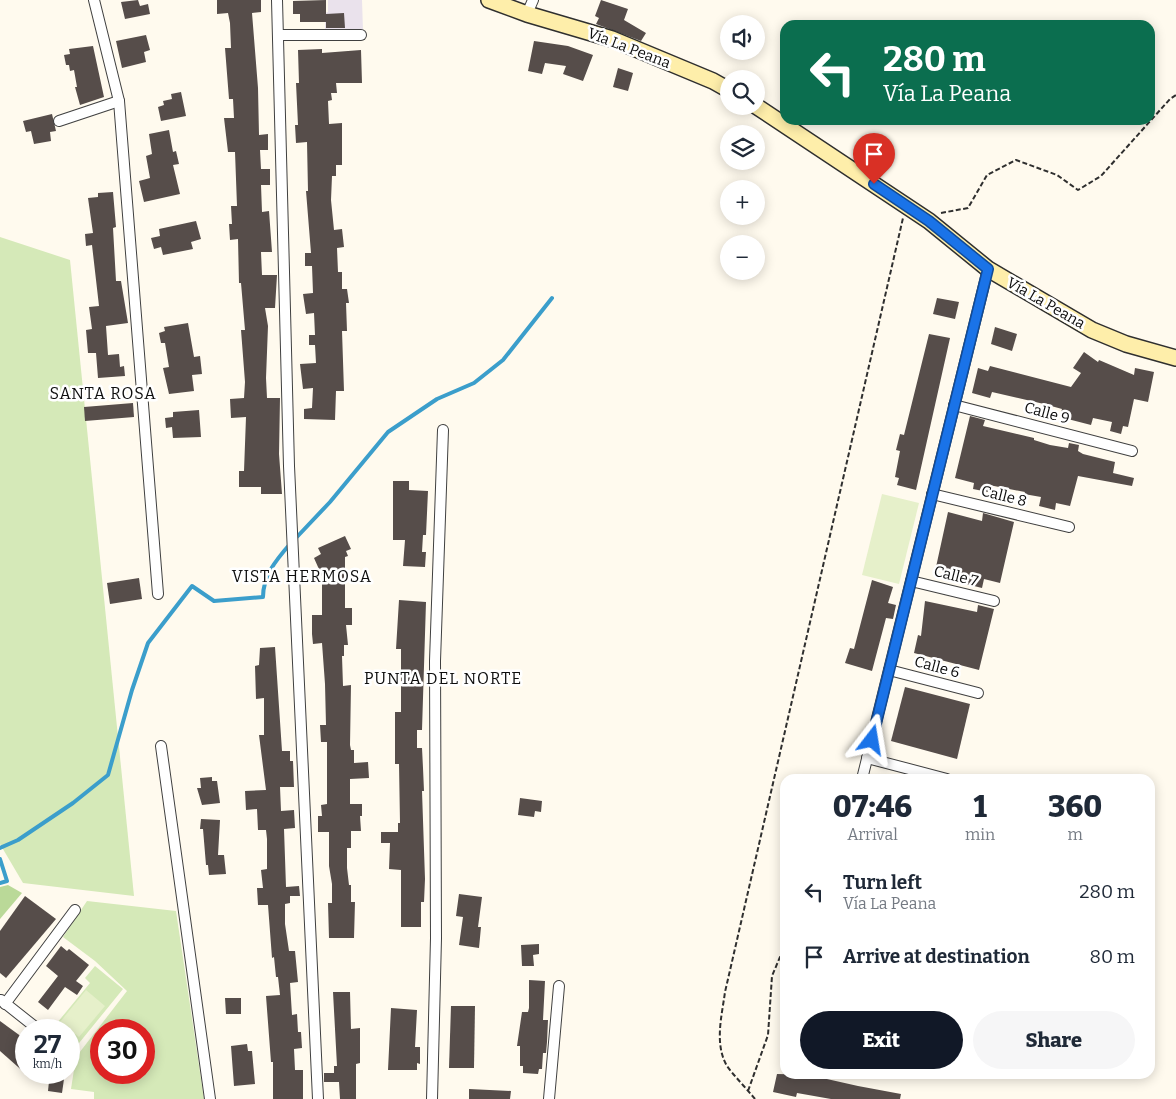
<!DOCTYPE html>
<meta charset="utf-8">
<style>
body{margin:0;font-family:Bitter,serif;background:#f6f6f7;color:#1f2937;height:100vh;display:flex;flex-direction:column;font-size:19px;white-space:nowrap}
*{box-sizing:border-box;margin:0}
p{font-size:16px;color:#747a83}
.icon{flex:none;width:28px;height:28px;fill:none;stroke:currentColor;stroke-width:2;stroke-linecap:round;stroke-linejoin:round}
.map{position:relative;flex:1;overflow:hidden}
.side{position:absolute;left:780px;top:774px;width:375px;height:305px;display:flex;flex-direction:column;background:#fff;border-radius:15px;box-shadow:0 2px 12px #0003}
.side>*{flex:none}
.banner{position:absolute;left:780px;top:20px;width:375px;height:105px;border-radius:15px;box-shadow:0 2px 12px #0003;background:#0b6e4f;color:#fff;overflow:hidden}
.tools{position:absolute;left:720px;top:15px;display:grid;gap:10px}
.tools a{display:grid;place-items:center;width:45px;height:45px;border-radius:50%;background:#fff;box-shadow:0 2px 12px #0003;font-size:25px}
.speed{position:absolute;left:15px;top:1019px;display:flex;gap:10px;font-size:25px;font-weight:700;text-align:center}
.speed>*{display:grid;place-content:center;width:65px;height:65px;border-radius:50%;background:#fff;box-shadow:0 2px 12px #0003;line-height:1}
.speed small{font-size:12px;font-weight:400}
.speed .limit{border:8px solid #d22;background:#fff;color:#111}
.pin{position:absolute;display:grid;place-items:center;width:42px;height:42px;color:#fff;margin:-51px -21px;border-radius:50% 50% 50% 0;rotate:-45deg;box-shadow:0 0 5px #0007}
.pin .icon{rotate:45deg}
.me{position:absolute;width:55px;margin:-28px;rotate:14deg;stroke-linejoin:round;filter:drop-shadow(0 0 4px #0008)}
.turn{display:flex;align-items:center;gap:18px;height:105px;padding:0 20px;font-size:22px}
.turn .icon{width:65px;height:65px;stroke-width:2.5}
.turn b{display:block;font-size:35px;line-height:42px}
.eta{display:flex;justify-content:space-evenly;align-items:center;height:85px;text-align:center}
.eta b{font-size:30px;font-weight:800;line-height:35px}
.action{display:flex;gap:10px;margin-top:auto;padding:10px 20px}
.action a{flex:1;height:58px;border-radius:30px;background:#111827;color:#fff;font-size:20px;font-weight:800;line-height:58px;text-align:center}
.action a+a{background:#f6f6f7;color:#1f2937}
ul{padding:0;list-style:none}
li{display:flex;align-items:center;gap:15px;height:65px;padding:0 20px}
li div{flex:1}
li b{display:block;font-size:19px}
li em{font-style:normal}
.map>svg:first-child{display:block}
</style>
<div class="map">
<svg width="1176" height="1099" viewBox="0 0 1176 1099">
<rect width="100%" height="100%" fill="#fffaee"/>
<!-- industrial -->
<polygon fill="#eae2ec" points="328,0 362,0 363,31 325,32 325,13 328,12"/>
<!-- green -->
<g fill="#d5e9b8" fill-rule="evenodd">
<polygon points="0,237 70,260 134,896 23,883 0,844"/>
<path d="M 87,901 L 176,911 L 204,1099 L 94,1099 L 94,1092 L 71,1089 L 76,1057 L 127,991 L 95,961 L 63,937 ZM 101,1030 L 144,1030 L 144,1072 L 101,1072 Z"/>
<polygon points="95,966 123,989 75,1048 69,1043 69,1030 52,1029 90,983 85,978"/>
</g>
<!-- forest -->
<polygon fill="#bad998" points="8,885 22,893 0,919 0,887"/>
<!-- pitch -->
<g fill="#e6f0ca">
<polygon points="882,494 919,503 899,584 862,575"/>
<polygon points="86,990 105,1006 79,1037 60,1022"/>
</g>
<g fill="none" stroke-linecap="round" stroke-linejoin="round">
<!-- stream -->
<g stroke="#3b9ecb" stroke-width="4">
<polyline points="295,539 330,502 388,432 437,399 474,383 503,360 552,298"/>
<path d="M 0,848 L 18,840 L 73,803 L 108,775 L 132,690 L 148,643 L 192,586 L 214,601 L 263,597 C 263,576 276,560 290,544"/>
<polyline points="0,859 7,881 0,883"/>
</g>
</g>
<!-- building -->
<g fill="#564d4a">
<polygon points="138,0 140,6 148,4 150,14 125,19 121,2"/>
<polygon points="217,0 261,0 261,12 252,13 258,88 259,135 268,134 268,150 260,150 261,169 270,169 270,185 261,185 262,212 269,211 272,252 261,252 262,275 277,275 275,308 265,308 268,326 266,378 267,398 280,398 279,454 282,494 261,494 261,487 239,487 239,471 244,471 246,417 231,418 230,399 244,398 245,382 241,330 245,330 241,283 239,283 238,239 230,240 229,224 232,224 231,206 237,206 235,152 228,152 224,118 234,118 233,99 229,99 225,48 231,48 230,23 228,13 217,14"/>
<polygon points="326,0 326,14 344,13 345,28 326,28 326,22 300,22 300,14 293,14 293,1"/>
<polygon points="601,0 628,9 624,20 646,33 641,41 596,24 599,18 595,16"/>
<polygon points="146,35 150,50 144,52 146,62 122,68 116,41"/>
<polygon points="534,41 568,46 593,55 583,81 563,74 566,66 545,63 542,74 528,71"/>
<polygon points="93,46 104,97 80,105 75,87 77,87 74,70 70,71 69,65 66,65 64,55 70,54 69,49"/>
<polygon points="322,49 322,53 361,50 362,83 336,83 337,93 331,93 332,100 328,101 329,124 342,123 342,165 336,165 336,176 332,176 331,200 334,230 342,229 344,247 337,248 338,272 342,272 342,289 347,289 349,303 346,303 347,331 342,331 344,391 336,391 335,420 304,419 304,409 312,408 313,388 303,389 300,364 316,363 315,345 309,345 309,335 315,335 314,313 306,314 303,294 313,293 312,266 305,266 305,253 311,253 306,191 308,191 307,142 296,143 295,125 298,125 296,83 299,83 298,50"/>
<polygon points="618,68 633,73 628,91 613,87"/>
<polygon points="181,92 186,116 161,121 158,107 164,105 163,101 172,99 171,94"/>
<polygon points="52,114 56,131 50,132 51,141 34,144 31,131 26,132 23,121"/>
<polygon points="169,130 173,152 176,151 179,164 173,165 180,194 144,202 139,181 150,178 146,156 152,154 149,134"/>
<polygon points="113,192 116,227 113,228 116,281 121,281 128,323 106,326 108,355 119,354 120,367 124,366 125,376 98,378 96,353 88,353 86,330 92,329 89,307 99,306 92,245 86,246 85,234 93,233 88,198 98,197 98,193"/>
<polygon points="196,221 201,239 191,242 193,249 163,255 161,247 154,249 151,238 160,236 159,229"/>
<polygon points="937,298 959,302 955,319 933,314"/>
<polygon points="188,323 194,357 200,356 202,374 192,375 194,391 169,394 163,368 169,367 165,343 161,343 159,333 165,331 164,327"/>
<polygon points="995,327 1017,334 1012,351 991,344"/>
<polygon points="929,334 950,338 916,490 897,485 899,478 895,477 900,451 896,450 900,434 904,435"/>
<polygon points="1084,352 1098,362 1099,360 1134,375 1135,368 1154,372 1148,402 1134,399 1128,427 1123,426 1121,434 1110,431 1112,422 1093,418 1091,425 1060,417 1062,409 1044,404 992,392 990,398 972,393 978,368 988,371 990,366 1071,387 1081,373 1073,368"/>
<polygon points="133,403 134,417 85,421 84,407"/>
<polygon points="199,410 201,437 173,438 172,427 166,428 165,418 173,417 173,412"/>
<polygon points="970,416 985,420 983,426 1034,438 1034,440 1050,445 1068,448 1069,443 1079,445 1078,451 1083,454 1115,462 1113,473 1134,478 1132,486 1078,476 1070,506 1056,503 1055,510 1039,506 1041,497 1024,494 1025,492 989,485 988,492 973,489 974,483 955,478"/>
<polygon points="393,481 409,481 409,490 428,491 426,535 423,535 422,552 426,552 425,567 403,566 405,540 393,540"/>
<polygon points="948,512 982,521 983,513 1014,522 1000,583 984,579 982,588 966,584 968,575 936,567"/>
<polygon points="345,536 351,549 346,551 348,556 345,557 345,608 352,608 352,625 346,625 348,645 344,645 344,656 342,656 343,686 351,685 350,745 351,750 354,750 354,763 368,762 369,778 350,779 350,804 362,804 362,816 360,816 361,831 351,831 351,848 347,848 347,868 349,885 351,885 351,902 355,902 354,938 329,938 328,903 332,903 332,884 329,866 329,832 318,832 318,816 322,816 321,805 327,804 327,742 321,742 320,725 326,725 325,684 322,643 313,644 312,634 312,615 322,615 322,576 314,558 321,554 318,548"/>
<polygon points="139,578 142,599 110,604 107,583"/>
<polygon points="872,580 893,587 888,603 896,605 893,619 886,618 872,671 845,663 850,648 854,649"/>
<polygon points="399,600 426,602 422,730 417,730 417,748 422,748 423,768 424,791 422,791 425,879 424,902 421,902 421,927 401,927 401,870 389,869 390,843 381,843 381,832 398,832 398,823 400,823 399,764 395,764 395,712 401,712 401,649 396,649"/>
<polygon points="925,601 977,612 978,605 994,609 979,670 914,653 918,635 921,636"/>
<polygon points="275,647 282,751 290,751 290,761 293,761 294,787 280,787 281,811 294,810 295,828 284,829 286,887 299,886 300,896 290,896 290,903 285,904 285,924 289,951 295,951 298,982 290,983 292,1015 297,1014 298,1032 301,1032 302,1048 294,1049 295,1070 303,1070 303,1099 273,1099 273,1062 271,1062 266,996 280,995 278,977 276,977 274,957 272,958 268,905 258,905 257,888 263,888 261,870 267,869 267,839 266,830 258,830 257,809 246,810 245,791 266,790 259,735 264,735 264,698 256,699 255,666 259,665 260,648"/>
<polygon points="905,687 970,704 957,759 891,741"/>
<polygon points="212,777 212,781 217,781 220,803 202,805 197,788 201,788 200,778"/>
<polygon points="520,798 542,801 541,812 535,811 534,817 518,815"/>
<polygon points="201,819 220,820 218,855 224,855 226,874 209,875 208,865 206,865 203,829 200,829"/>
<polygon points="459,894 482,897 478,927 481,927 479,948 459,945 463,917 456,916"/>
<polygon points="25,896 56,919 6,978 0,973 0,931"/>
<polygon points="539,944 539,954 533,955 534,966 522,966 521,945"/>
<polygon points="61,946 67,951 69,949 89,965 76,981 83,986 77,995 65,987 48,1010 38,1002 58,976 46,966"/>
<polygon points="529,980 545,981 543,1020 548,1020 547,1042 546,1053 543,1053 542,1069 539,1069 538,1074 523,1073 523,1066 520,1066 520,1046 517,1046 522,1012 528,1012 529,1008"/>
<polygon points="333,992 350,992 351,1029 360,1028 360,1063 356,1064 356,1099 340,1099 339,1082 324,1082 324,1073 334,1073 334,1066 337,1066"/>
<polygon points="225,998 241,998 241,1014 226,1014"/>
<polygon points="451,1006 475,1006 474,1068 449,1068"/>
<polygon points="391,1008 417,1010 415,1047 420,1047 420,1064 417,1063 417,1070 388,1070"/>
<polygon points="0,1021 26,1040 26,1074 0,1051"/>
<polygon points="247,1044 248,1051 252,1051 255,1084 234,1086 231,1046"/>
<polygon points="50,1072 65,1072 62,1093 48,1091"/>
<polygon points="777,1074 818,1075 818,1077 858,1086 901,1094 900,1099 831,1099 797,1093 796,1097 773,1092"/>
<polygon points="469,1089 511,1091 510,1099 469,1099"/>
</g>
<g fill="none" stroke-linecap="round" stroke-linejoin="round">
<!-- street casing -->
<g stroke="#404040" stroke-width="12">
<g id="street">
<polyline points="94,0 119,101 158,594"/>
<polyline points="277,0 289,466 318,1099"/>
<polyline points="527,14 533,0"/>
<polyline points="279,35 361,35"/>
<polyline points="59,121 119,101"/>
<polyline points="954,405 1132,451"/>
<polyline points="932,494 1069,527"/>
<polyline points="911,581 994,601"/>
<polyline points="889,670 978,693"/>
<polyline points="161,746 210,1099"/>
<polyline points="867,758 947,779"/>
<polyline points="862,779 988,269"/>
<polyline points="1,1000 39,1030"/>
<polyline points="5,1004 75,910"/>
<polyline points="69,1054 70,1055"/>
<polyline points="432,1099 436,938 435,661 443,430"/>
<polyline points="549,1099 559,986"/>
</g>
</g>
<!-- secondary casing -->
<g stroke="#2f2f2f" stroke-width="18">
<g id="secondary">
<polyline points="489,0 527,14 612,39 713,81 729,90"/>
<polyline points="756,106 929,221 988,269 1092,330 1126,344 1176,358"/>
</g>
</g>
<!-- path -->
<g stroke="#2f2f2f" stroke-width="2" stroke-dasharray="5 2.5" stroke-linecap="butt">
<polyline points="941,213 968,208 987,175 1016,160 1057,175 1078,190 1101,176 1170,99 1176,95"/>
<polyline points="748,1091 768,1035 772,976 785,945"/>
<path d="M 755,1099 C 746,1088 735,1077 727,1066 C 714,1044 722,1015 725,992 L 903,218"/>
</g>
<!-- street -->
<use href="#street" stroke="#fff" stroke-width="10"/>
<!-- secondary -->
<use href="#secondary" stroke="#feeeaa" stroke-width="15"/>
</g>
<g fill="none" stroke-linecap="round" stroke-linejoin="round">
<!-- route casing -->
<g stroke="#114b97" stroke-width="12">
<polyline id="route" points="872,740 988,269 929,221 874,184"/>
</g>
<!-- route -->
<use href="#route" stroke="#1a73e8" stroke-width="9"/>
</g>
<g text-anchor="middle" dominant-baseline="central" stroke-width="5" stroke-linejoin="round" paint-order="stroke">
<!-- street labels -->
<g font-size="15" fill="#0d0d0d" stroke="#fff">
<text transform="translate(629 48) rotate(21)">Vía La Peana</text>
<text transform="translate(1046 303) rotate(30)">Vía La Peana</text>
<text transform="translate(1047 413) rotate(15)">Calle 9</text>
<text transform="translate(1004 496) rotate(14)">Calle 8</text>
<text transform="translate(956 576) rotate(14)">Calle 7</text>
<text transform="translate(937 667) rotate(15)">Calle 6</text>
</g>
<!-- neighbourhood labels -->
<g font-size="16" letter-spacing="1" fill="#0d0d0d" stroke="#fff">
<text x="103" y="393">SANTA ROSA</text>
<text x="302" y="576">VISTA HERMOSA</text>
<text x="443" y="678">PUNTA DEL NORTE</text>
</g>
</g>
</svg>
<div class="tools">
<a><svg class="icon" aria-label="sound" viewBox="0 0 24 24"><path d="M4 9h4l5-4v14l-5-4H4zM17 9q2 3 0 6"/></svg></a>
<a><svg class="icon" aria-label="search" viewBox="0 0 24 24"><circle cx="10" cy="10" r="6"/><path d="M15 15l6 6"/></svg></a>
<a><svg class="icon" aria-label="layers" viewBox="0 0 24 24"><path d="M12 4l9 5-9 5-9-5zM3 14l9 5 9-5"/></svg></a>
<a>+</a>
<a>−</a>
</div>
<div class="speed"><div>27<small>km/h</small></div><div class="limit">30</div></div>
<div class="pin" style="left:874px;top:184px;background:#d93025"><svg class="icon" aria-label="arrive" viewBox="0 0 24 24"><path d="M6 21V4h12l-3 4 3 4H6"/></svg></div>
<svg class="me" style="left:872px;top:740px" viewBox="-20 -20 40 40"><path d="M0-17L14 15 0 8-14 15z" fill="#1a73e8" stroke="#fff" stroke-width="4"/></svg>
<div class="banner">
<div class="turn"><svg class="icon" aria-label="left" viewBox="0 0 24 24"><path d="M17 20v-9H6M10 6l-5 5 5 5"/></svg><div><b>280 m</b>Vía La Peana</div></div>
</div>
<section class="side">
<div class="eta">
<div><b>07:46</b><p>Arrival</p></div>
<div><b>1</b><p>min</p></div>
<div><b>360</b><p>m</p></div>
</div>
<ul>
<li><svg class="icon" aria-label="left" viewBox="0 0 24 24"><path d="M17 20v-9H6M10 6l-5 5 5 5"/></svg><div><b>Turn left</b><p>Vía La Peana</p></div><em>280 m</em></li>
<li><svg class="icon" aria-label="arrive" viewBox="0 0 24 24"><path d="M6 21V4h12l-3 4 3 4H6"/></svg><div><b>Arrive at destination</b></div><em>80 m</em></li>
</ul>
<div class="action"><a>Exit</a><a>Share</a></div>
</section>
</div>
